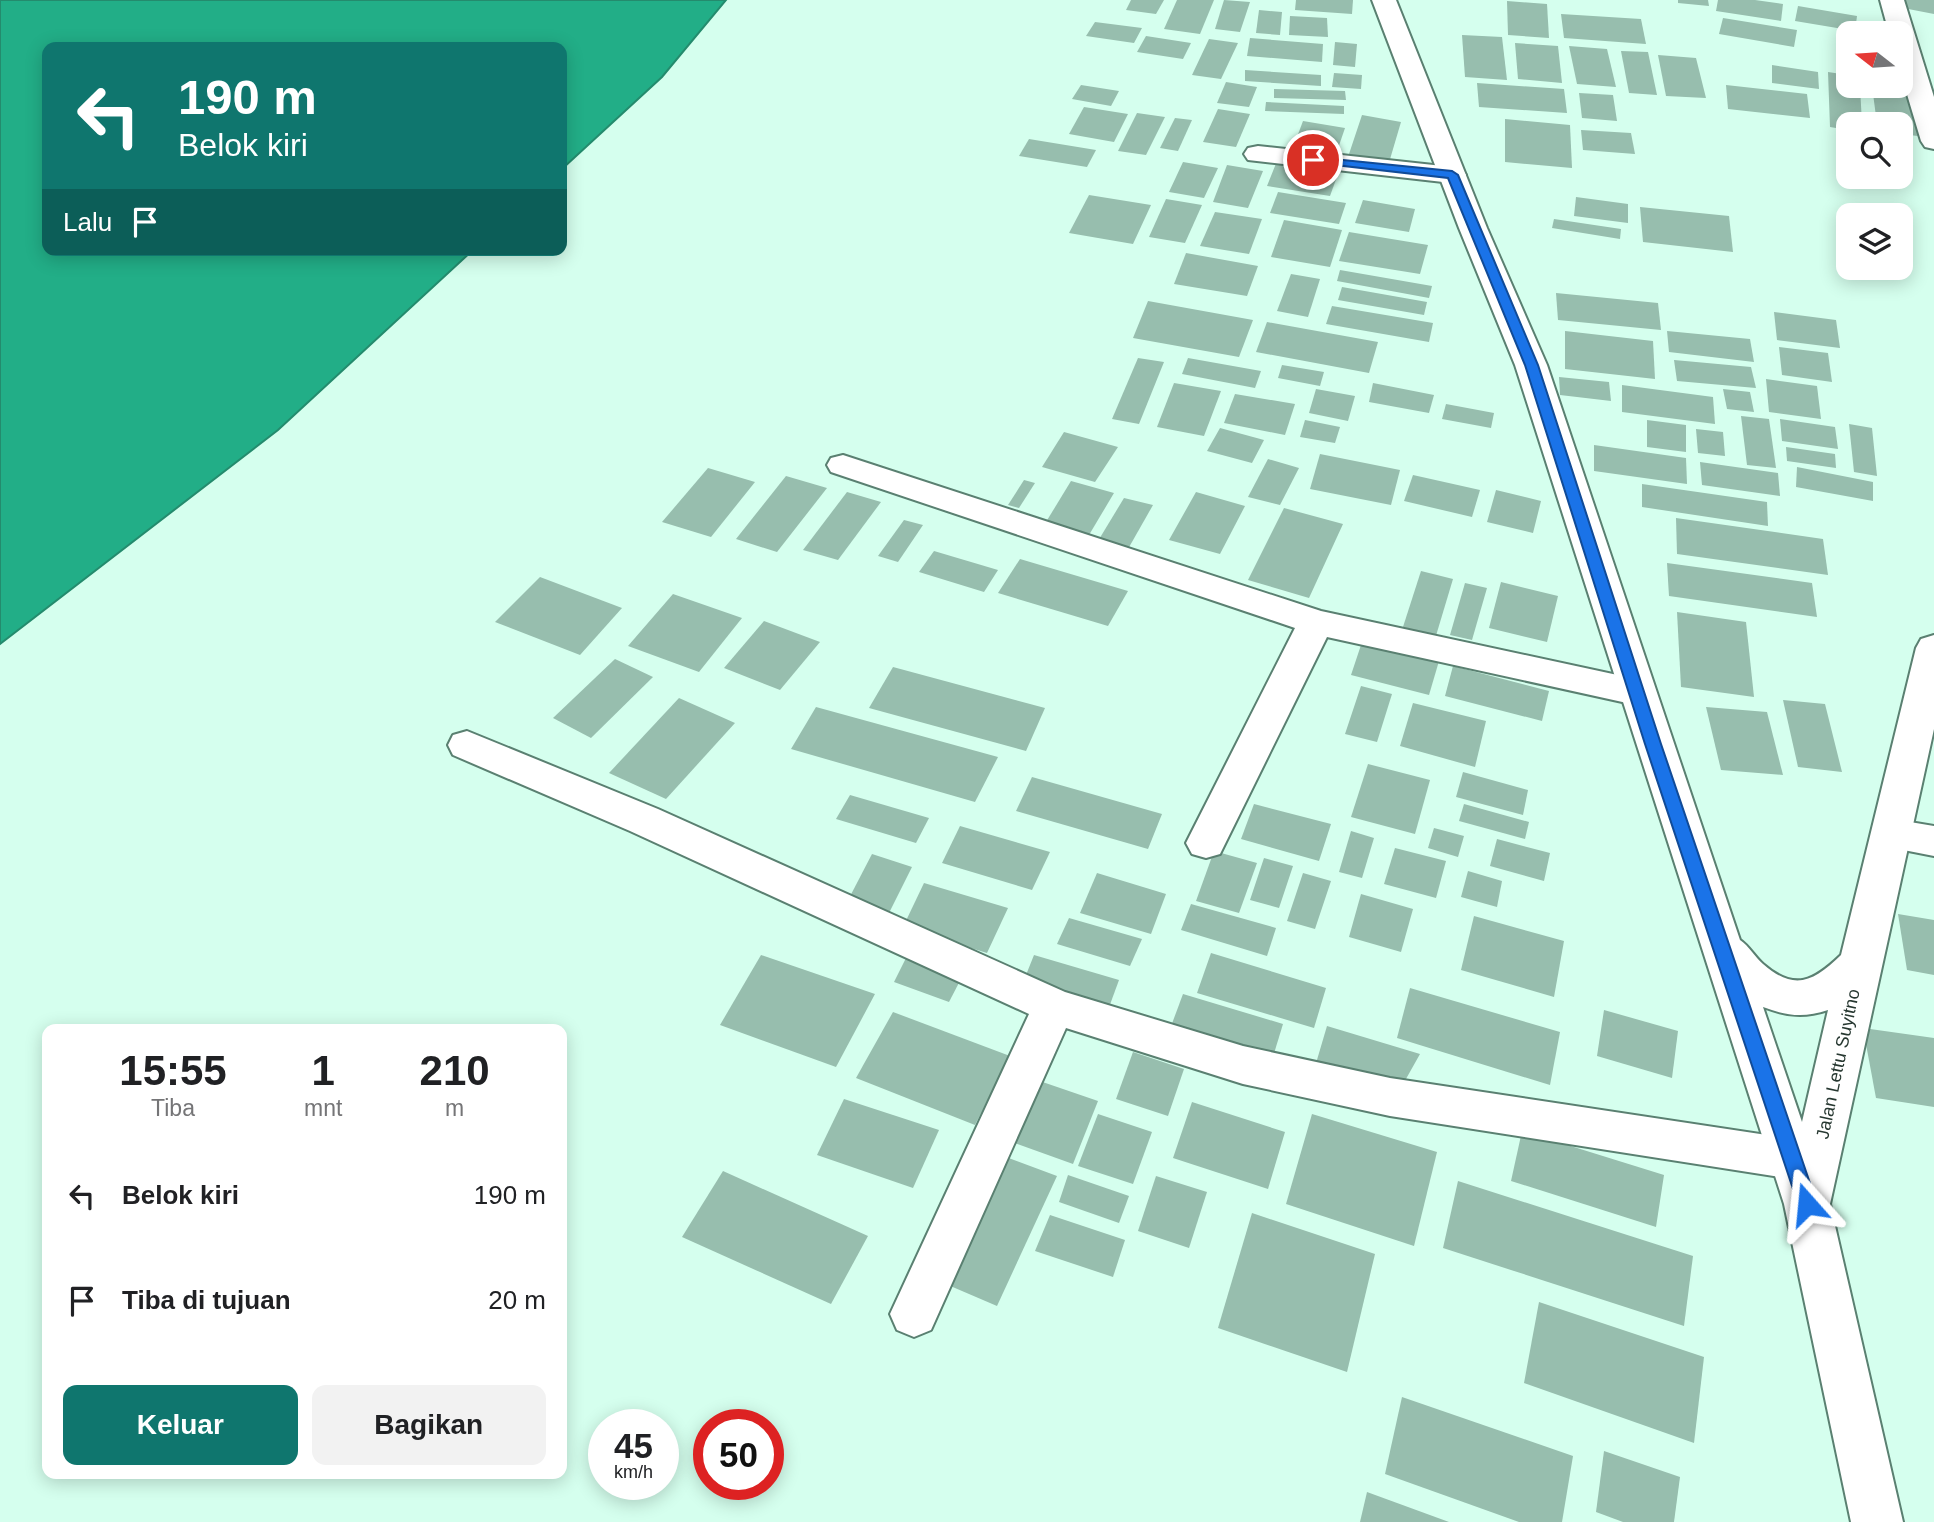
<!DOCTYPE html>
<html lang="id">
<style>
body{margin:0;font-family:Helvetica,sans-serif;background:#f2f2f2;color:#202124;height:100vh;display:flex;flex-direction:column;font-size:26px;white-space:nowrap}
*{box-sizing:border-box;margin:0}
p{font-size:23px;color:#757577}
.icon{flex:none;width:38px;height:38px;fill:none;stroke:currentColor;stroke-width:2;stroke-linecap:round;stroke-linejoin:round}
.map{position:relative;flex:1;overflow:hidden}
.side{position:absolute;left:42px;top:1024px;width:525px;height:455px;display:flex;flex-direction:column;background:#fff;border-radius:14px;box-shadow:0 4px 18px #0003}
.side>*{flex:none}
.banner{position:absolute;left:42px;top:42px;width:525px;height:214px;border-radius:14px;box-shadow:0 4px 18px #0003;background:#0f766e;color:#fff;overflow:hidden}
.needle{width:46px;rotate:287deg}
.tools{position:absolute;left:1836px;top:21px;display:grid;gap:14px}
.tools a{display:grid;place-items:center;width:77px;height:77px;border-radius:14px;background:#fff;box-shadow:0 4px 18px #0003;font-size:35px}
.speed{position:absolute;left:588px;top:1409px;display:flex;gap:14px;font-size:35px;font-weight:700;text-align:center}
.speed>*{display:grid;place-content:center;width:91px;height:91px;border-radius:50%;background:#fff;box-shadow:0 4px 18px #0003;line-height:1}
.speed small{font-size:18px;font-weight:400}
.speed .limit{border:10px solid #d22;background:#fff;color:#111}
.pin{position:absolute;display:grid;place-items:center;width:60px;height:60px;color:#fff;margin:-30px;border:4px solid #fff;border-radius:50%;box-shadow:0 2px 7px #0007}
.me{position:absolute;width:77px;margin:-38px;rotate:342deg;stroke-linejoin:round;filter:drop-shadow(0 0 5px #0008)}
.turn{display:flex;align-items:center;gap:24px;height:147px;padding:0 21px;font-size:32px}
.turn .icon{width:91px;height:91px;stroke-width:2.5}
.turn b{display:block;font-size:49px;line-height:60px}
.then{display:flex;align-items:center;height:66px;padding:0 21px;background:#0003;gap:14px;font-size:26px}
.eta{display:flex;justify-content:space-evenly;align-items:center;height:119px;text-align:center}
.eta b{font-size:42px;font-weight:800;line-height:49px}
.action{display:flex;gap:14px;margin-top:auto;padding:14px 21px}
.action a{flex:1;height:80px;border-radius:14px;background:#0f766e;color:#fff;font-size:28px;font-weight:800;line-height:80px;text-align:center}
.action a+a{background:#f2f2f2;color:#202124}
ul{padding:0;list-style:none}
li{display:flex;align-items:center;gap:21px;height:105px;padding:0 21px}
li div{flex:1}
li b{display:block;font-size:26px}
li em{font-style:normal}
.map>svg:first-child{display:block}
</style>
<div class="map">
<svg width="1934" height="1522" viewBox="0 0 1934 1522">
<rect width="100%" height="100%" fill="#d5ffee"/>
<!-- water -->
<polygon fill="#22ae87" stroke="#248b6d" stroke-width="2" points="0,0 726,0 662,77 562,169 562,47 47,47 47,250 473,250 278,430 0,644"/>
<!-- building -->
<g fill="#97beae">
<polygon points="1131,0 1164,0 1156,14 1126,10"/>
<polygon points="1177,0 1214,0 1200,34 1164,29"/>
<polygon points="1224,0 1250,2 1240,32 1215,29"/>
<polygon points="1296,0 1353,0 1352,14 1295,10"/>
<polygon points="1678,0 1708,0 1709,6 1678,3"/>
<polygon points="1718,0 1755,0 1783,4 1781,21 1716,11"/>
<polygon points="1901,0 1934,0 1934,14 1898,7"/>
<polygon points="1507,1 1547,4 1549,38 1508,35"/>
<polygon points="1798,6 1857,16 1855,31 1795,21"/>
<polygon points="1259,10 1282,12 1280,35 1256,33"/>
<polygon points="1561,14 1641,19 1646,44 1564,38"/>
<polygon points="1290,16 1327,18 1328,37 1289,35"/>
<polygon points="1723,18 1797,30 1794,47 1719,34"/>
<polygon points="1095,22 1142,28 1134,43 1086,36"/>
<polygon points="1462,35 1502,37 1507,80 1465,77"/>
<polygon points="1146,36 1191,43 1183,59 1137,52"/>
<polygon points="1250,38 1323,44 1322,62 1247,56"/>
<polygon points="1209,39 1238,43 1221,79 1192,75"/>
<polygon points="1335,42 1357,44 1355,67 1333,65"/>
<polygon points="1515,43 1558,46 1562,83 1518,79"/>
<polygon points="1569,46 1607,49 1616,87 1577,84"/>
<polygon points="1621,51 1648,52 1657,95 1629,93"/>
<polygon points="1658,55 1696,58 1706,98 1666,96"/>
<polygon points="1772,65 1818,72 1819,89 1772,83"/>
<polygon points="1245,70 1321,75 1321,86 1245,81"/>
<polygon points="1828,72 1848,75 1848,86 1860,86 1862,124 1848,124 1848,130 1830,127"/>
<polygon points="1334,73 1362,75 1361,89 1332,87"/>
<polygon points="1900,74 1909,75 1918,136 1900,134 1900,124 1877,124 1872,86 1900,86"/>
<polygon points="1226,82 1257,87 1249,107 1217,103"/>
<polygon points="1477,83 1564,89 1567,113 1479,107"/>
<polygon points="1081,85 1119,91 1111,106 1072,99"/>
<polygon points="1726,85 1807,94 1810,118 1728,109"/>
<polygon points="1274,89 1345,91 1346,100 1274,98"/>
<polygon points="1579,93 1613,95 1617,121 1582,118"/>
<polygon points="1266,102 1344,106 1344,114 1265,111"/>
<polygon points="1084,107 1128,114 1114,142 1069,134"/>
<polygon points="1218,109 1250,114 1236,147 1203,142"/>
<polygon points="1137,113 1165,117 1146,155 1118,151"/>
<polygon points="1362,115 1401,122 1388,166 1347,160"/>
<polygon points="1175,118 1192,120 1178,151 1160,148"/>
<polygon points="1505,119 1570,125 1572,168 1505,162"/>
<polygon points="1303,121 1345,128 1334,160 1291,153"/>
<polygon points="1581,130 1631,133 1635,154 1583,150"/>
<polygon points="1029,139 1096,150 1087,167 1019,156"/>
<polygon points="1277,161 1339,171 1330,196 1267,186"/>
<polygon points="1183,162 1218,168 1204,198 1169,192"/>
<polygon points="1227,165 1263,171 1248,208 1213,202"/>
<polygon points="1278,192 1346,203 1339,224 1270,213"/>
<polygon points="1089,195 1151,205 1133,244 1069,233"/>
<polygon points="1576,197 1628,204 1628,223 1574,216"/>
<polygon points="1166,199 1202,205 1185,243 1149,237"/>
<polygon points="1363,200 1415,209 1409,232 1355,223"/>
<polygon points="1640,207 1729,216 1733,252 1643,242"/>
<polygon points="1215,212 1262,219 1249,254 1200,246"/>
<polygon points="1554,219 1621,229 1620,239 1552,228"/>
<polygon points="1284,220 1342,230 1330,267 1271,257"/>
<polygon points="1349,232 1428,245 1420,274 1339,261"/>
<polygon points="1186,253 1258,266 1247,296 1174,284"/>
<polygon points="1340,270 1432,286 1429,298 1337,281"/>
<polygon points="1291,274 1320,279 1308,317 1277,311"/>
<polygon points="1342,287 1427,302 1424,315 1338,300"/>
<polygon points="1556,293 1658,303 1661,330 1558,320"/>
<polygon points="1148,301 1253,320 1239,357 1133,338"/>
<polygon points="1332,306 1433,323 1429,342 1326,324"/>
<polygon points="1774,312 1836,320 1840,348 1777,340"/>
<polygon points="1267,322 1378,342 1369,373 1256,352"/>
<polygon points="1565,331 1653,341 1655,379 1565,369"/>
<polygon points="1667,331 1750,339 1754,362 1669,352"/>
<polygon points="1779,347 1828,353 1832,382 1782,375"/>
<polygon points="1138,358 1164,362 1139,424 1112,419"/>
<polygon points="1188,358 1261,371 1255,388 1182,374"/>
<polygon points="1674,360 1751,367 1756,388 1677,381"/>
<polygon points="1282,365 1324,372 1320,386 1278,378"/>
<polygon points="1559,377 1609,382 1611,401 1560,395"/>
<polygon points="1766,379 1817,386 1821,419 1769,412"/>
<polygon points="1174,383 1221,391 1204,436 1157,427"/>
<polygon points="1373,383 1434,395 1429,413 1369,402"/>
<polygon points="1622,385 1713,397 1715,424 1622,412"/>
<polygon points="1316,389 1355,396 1348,421 1309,413"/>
<polygon points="1723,389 1750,392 1754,412 1727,409"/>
<polygon points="1235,394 1295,404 1285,435 1224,423"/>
<polygon points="1446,404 1494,413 1491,428 1442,419"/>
<polygon points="1741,416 1769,419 1776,468 1747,465"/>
<polygon points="1780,419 1835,427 1838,449 1782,441"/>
<polygon points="1305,420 1340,427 1335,443 1300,437"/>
<polygon points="1647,420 1686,425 1686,452 1647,447"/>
<polygon points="1849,424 1872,428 1877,476 1854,472"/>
<polygon points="1220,428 1264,440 1252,463 1207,451"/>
<polygon points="1696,429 1723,432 1725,456 1698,453"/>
<polygon points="1064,432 1118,447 1095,482 1042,467"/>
<polygon points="1594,445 1686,458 1687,484 1594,471"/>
<polygon points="1786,447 1835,454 1836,468 1787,461"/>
<polygon points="1320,454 1400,470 1391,505 1310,489"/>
<polygon points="1268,459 1299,468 1280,505 1248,497"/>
<polygon points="1700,462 1778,473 1780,496 1702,485"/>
<polygon points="1797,467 1873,482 1873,501 1796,487"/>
<polygon points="708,468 755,482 711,537 662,522"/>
<polygon points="1413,475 1480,490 1472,517 1404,501"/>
<polygon points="786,476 827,488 777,552 736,539"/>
<polygon points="1024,480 1035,483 1019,508 1008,505"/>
<polygon points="1071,481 1114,493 1089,535 1046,522"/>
<polygon points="1642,484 1767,502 1768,526 1642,507"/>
<polygon points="1496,490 1541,501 1533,533 1487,522"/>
<polygon points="847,492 881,502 838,560 803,550"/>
<polygon points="1196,492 1245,506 1220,554 1169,540"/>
<polygon points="1124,498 1153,505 1128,549 1098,541"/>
<polygon points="1284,508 1343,524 1309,598 1248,580"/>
<polygon points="1676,518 1823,539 1828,575 1677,554"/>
<polygon points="904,520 923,525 898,562 878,556"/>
<polygon points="934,551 998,570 984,592 919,572"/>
<polygon points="1020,559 1128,591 1108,626 998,593"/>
<polygon points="1667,563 1812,583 1817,617 1669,596"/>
<polygon points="1421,571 1453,579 1435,639 1402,630"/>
<polygon points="540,577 622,608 580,655 495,622"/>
<polygon points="1501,582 1558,596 1547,642 1489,628"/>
<polygon points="1465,583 1487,588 1472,640 1450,635"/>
<polygon points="673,594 742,618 699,672 628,646"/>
<polygon points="1677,612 1746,622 1754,697 1681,687"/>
<polygon points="764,621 820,642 780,690 724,668"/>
<polygon points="1362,642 1439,661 1429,695 1351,675"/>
<polygon points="615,659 653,677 591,738 553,718"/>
<polygon points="1453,666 1549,691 1542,721 1445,696"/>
<polygon points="893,667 1045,708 1026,751 869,708"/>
<polygon points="1361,686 1392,694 1377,742 1345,734"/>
<polygon points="679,698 735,723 666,799 609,773"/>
<polygon points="1783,700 1825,704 1842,772 1798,767"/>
<polygon points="1413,703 1486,721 1475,767 1400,746"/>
<polygon points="816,707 998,757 975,802 791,749"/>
<polygon points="1706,707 1767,712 1783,775 1721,770"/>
<polygon points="1368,764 1430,780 1415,834 1351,817"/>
<polygon points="1463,772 1528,790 1523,815 1456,797"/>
<polygon points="1032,777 1162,814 1148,849 1016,811"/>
<polygon points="850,795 929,818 916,843 836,819"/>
<polygon points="1254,804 1331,824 1319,861 1241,839"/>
<polygon points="1464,804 1529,822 1525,839 1459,821"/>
<polygon points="960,826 1050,852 1032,890 942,863"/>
<polygon points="1434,828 1464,836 1458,857 1428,848"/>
<polygon points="1351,831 1374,838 1362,878 1339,872"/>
<polygon points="1497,839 1550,853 1544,881 1490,866"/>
<polygon points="1395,848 1446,861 1436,898 1384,884"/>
<polygon points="1214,851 1257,863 1239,913 1196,901"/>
<polygon points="872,854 912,867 886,919 845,906"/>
<polygon points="1264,858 1293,866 1279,908 1250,900"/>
<polygon points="1468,871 1502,881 1497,907 1461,897"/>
<polygon points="1097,873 1166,894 1151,934 1080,913"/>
<polygon points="1303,873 1331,881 1315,929 1287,921"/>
<polygon points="924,883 1008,908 987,953 903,927"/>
<polygon points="1361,894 1413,909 1401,952 1349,937"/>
<polygon points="1191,904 1276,928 1267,956 1181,930"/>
<polygon points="1898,914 1934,920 1934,975 1907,970"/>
<polygon points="1474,916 1564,941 1554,997 1461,970"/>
<polygon points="1069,918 1142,939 1130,966 1057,944"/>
<polygon points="1211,953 1326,988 1314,1028 1197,993"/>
<polygon points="761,955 875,994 836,1067 720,1025"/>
<polygon points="1034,955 1119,980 1108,1010 1022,985"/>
<polygon points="907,956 963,975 949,1002 894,982"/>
<polygon points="1410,988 1560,1032 1550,1085 1397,1038"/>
<polygon points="1183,994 1283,1024 1272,1060 1170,1029"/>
<polygon points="1604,1010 1678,1031 1672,1078 1597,1056"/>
<polygon points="893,1012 1010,1056 975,1125 856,1078"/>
<polygon points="1327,1026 1420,1054 1402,1086 1314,1070"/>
<polygon points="1863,1028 1934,1038 1934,1107 1876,1098"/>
<polygon points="1133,1052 1184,1069 1168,1116 1116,1099"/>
<polygon points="1028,1077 1098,1101 1073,1164 1001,1138"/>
<polygon points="844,1099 939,1130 913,1188 817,1155"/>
<polygon points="1192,1102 1285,1132 1268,1189 1173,1158"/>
<polygon points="1098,1114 1152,1132 1133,1184 1078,1166"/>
<polygon points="1312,1114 1437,1152 1414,1246 1286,1204"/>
<polygon points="1522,1131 1664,1175 1656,1227 1511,1181"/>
<polygon points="1006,1157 1057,1176 997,1306 941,1282"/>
<polygon points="723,1171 868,1236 831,1304 682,1237"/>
<polygon points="1068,1175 1129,1196 1119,1223 1059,1202"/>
<polygon points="1156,1176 1207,1192 1189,1248 1138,1231"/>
<polygon points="1458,1181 1693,1256 1684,1326 1443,1248"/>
<polygon points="1252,1213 1375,1254 1347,1372 1218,1328"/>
<polygon points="1050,1215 1125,1240 1113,1277 1035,1251"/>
<polygon points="1539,1302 1704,1357 1694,1443 1524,1383"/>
<polygon points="1402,1397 1573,1456 1562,1522 1519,1522 1385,1474"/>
<polygon points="1604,1451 1680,1477 1674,1522 1623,1522 1596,1512"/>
<polygon points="1367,1492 1449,1522 1360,1522"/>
</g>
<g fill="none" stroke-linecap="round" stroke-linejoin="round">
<!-- minor casing -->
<g stroke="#5a8071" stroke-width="4">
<g id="minor">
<polygon points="1258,146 1452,167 1462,169 1466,175 1462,181 1452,183 1248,160 1244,154 1248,148"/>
<polygon points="843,455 1321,611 1636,679 1649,683 1655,692 1649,701 1636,705 1327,637 1220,854 1206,858 1192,854 1186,843 1295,628 831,472 827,465 831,458"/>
<polygon points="467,731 658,809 1065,992 1243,1046 1390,1078 1793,1139 1809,1145 1816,1159 1809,1173 1793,1179 1390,1116 1243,1084 1066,1028 931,1330 914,1337 897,1330 890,1314 1029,1014 630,831 453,755 448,745 453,735"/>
<polygon points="1892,819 1934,826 1934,856 1878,845 1872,834 1878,823"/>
</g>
</g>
<!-- secondary casing -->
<g stroke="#5a8071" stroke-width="4">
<g id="secondary">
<path d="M 1372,0 L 1396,0 L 1487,228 L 1547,365 L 1740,940 C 1749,946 1755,957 1763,964 C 1795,992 1814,981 1841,955 L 1916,648 L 1921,639 L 1934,635 L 1934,729 L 1830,1204 L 1903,1522 L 1851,1522 L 1784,1204 L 1515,365 L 1459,228 ZM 1763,1007 C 1787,1016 1804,1018 1828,1010 L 1802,1122 Z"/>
<polygon points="1880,0 1904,0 1934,97 1934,149 1925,147 1921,141 1900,71 1900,33 1889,33"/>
</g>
</g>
<!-- minor -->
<use href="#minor" fill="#fff" fill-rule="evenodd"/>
<!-- secondary -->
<use href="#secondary" fill="#fff" fill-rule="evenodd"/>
</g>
<!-- route -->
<polygon fill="#1a73e8" stroke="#114b97" stroke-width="2" points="1313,157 1452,171 1458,175 1538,365 1661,744 1817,1204 1814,1210 1807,1213 1800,1210 1798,1204 1645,744 1525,365 1448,178 1309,162 1308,160"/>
<g text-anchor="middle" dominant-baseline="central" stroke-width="5" stroke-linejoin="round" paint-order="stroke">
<!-- street labels -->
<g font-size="18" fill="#273831" stroke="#fff">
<text transform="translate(1838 1064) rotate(-78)">Jalan Lettu Suyitno</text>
</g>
</g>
</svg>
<div class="tools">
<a><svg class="needle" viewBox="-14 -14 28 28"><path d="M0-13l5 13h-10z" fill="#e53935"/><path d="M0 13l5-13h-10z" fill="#757577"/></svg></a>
<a><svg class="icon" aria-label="search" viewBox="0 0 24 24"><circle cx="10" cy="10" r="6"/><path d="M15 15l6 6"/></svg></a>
<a><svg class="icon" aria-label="layers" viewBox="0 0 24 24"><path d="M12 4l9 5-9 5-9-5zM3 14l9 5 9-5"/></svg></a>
</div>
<div class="speed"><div>45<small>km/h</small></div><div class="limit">50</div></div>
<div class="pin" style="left:1313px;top:160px;background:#d93025"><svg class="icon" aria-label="arrive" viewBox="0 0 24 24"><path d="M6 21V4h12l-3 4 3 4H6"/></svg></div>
<svg class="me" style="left:1807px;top:1204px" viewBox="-20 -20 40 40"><path d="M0-17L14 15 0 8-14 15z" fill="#1a73e8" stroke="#fff" stroke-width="4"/></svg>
<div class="banner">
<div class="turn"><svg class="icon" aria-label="left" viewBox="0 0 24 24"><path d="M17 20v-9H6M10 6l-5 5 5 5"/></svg><div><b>190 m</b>Belok kiri</div></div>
<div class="then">Lalu<svg class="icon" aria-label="arrive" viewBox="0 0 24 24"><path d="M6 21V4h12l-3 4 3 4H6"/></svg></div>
</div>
<section class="side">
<div class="eta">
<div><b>15:55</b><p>Tiba</p></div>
<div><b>1</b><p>mnt</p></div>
<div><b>210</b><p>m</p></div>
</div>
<ul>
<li><svg class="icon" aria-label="left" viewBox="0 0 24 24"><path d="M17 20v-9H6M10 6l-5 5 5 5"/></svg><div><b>Belok kiri</b></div><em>190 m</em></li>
<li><svg class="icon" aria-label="arrive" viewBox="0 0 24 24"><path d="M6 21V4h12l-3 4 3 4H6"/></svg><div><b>Tiba di tujuan</b></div><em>20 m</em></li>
</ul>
<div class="action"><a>Keluar</a><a>Bagikan</a></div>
</section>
</div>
